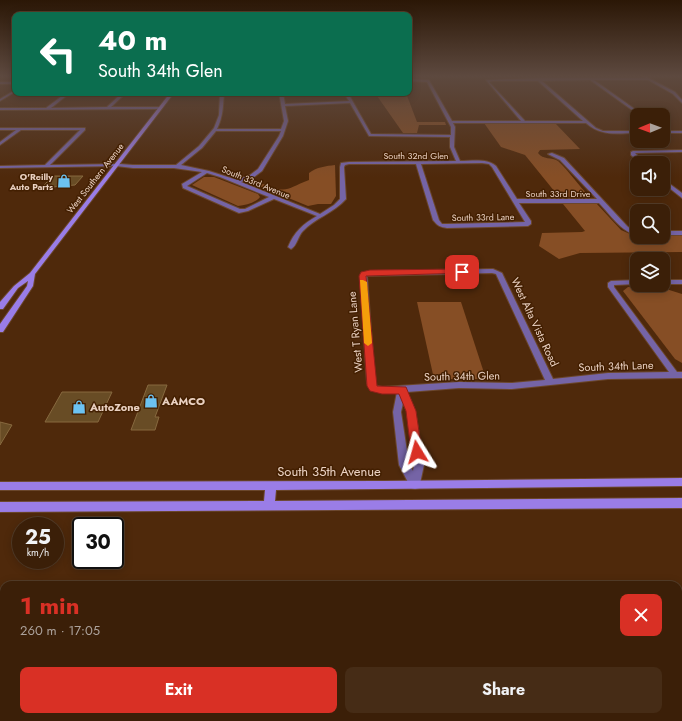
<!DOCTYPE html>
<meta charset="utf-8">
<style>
body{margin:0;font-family:Jost,sans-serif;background:#462c16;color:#f1f3f6;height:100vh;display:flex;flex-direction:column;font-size:15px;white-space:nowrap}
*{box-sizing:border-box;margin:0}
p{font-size:13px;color:#aca29c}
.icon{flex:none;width:22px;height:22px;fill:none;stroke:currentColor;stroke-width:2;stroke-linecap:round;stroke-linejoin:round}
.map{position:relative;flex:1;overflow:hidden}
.sheet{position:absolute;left:0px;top:581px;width:682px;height:140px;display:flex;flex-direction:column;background:#3b1f08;border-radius:12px 12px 0 0;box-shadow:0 2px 10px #0003,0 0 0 1px #543d29}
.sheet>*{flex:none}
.banner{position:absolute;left:12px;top:12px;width:400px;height:84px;border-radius:8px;box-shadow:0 2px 10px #0003,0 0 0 1px #543d29;background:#0b6e4f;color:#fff;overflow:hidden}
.needle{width:26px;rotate:269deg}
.buttons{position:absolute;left:630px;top:108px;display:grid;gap:8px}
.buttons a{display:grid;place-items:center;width:40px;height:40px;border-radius:8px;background:#3b1f08;box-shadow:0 2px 10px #0003,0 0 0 1px #543d29;font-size:20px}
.speed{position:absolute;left:12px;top:517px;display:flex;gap:8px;font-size:20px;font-weight:700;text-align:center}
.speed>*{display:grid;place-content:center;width:52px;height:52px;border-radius:50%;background:#3b1f08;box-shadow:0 2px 10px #0003,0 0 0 1px #543d29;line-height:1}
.speed small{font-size:10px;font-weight:400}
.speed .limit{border:2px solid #111;border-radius:6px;background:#fff;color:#111}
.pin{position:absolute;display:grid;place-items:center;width:34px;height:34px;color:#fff;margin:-17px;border-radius:8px;box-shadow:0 2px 6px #0006}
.me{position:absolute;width:44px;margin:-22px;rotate:352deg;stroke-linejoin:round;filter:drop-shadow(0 0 3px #0008)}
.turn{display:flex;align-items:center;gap:14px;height:84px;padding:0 20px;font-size:18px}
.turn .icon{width:52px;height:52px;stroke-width:2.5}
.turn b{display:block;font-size:28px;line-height:34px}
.round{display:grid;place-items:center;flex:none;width:42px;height:42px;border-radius:8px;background:#462c16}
.overview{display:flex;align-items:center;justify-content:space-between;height:68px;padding:0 20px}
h1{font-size:24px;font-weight:700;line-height:30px;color:#d93025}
.cta{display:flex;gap:8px;margin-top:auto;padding:8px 20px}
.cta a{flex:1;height:46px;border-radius:8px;background:#d93025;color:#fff;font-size:16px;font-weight:700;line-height:46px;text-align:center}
.cta a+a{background:#462c16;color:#f1f3f6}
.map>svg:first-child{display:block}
</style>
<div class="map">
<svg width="682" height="721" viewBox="0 0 682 721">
<rect width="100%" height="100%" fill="#4f290b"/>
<!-- green -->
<g fill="#864e25">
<polygon points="375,93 406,93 417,122 445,122 446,125 419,125 417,133 403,133"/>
<path d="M 484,123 L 556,124 L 580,149 L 540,150 L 538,153 C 543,160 552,157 558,161 C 569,171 579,186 590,197 L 559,197 L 525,155 L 501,147 Z"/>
<path d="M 335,165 L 336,196 L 331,204 L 318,204 L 308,206 L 259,186 L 263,184 C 289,194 285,189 309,180 L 309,173 C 317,167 326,166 335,165 Z"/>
<path d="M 204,177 L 214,177 L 258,194 L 260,197 C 255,203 246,205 238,206 L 192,185 Z"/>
<polygon points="596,203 621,230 637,237 682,235 682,252 580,253 559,259 539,246 542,233 582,232 585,231 563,204"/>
<polygon points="628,287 663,288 682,294 682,363 675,359 623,291"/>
<polygon points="417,302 461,302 486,379 434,379"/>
<polygon points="46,717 86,717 85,721 42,721"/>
</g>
<!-- building -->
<g fill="#684c25" stroke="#87693f">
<polygon points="53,176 83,176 75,185 52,187 53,185 44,185"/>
<polygon points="148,385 167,385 155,417 159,417 155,430 131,430"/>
<polygon points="62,392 112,392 98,422 45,422"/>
<polygon points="0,422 12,425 0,445"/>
</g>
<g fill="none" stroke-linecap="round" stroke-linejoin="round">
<!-- street casing -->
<g stroke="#6b472c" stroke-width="2">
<g id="street">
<path d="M 645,76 L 675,92 L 682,100 L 682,103 L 673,94 L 648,80 L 594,80 L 643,115 L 639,115 L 590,80 L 542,81 L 596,128 L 603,131 L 637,131 L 637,133 C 617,133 602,137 586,123 L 453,123 L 455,127 L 454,147 L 460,161 C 472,161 487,158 496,166 L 517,199 L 597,199 L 560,160 L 548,154 L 552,153 L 564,158 L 627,226 L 633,231 L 637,231 L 637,235 C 621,232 610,214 599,203 L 519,203 L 531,221 L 531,224 L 528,226 L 447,228 C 440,227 438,226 433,220 L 416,164 L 349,164 L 345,165 L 344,167 L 346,199 C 334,213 315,218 303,231 C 298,236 297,246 291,249 L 288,247 C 294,232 303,224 317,216 L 274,199 L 248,211 L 239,213 L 183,188 L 182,184 L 202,172 L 174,168 L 133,168 L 116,166 L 0,168 L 0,166 L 45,165 L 80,130 L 21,130 L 0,145 L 0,142 L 16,130 L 0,130 L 0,128 L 85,128 L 85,130 L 50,165 L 120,164 L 133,165 L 176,165 L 199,146 L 214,128 L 219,115 L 220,93 L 224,93 C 223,106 223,117 217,129 L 281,129 L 284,121 L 279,93 L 283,93 L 285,104 L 349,101 L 344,93 L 348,93 L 371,134 L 451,135 L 451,127 L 427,82 L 409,81 L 409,79 L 429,80 L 452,121 L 521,121 L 486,80 L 538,78 L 645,78 L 643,77 ZM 493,81 L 538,81 L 583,121 L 525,121 L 489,82 ZM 350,103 L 369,136 L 450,137 L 450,147 L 456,161 L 349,162 L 341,163 L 340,167 L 340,199 L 334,205 L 320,214 L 241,182 L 254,177 L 262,171 L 283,136 L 288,121 L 285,106 ZM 216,131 L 281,131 L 279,136 L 258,169 L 250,175 L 237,180 L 209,171 L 181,165 L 202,148 ZM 482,163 L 489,164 L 492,167 L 525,222 L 447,224 L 442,224 L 439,220 L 421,164 ZM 207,173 L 220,177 L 269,197 L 245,209 L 240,209 L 187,186 Z"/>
<rect x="0" y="82" width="15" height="2"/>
<polygon points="15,90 15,92 0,101 0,99"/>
<polygon points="66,93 70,93 51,108 107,107 122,93 126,93 111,107 160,107 162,108 160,109 0,110 0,108 46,108"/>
<rect x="663" y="131" width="19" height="2"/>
<polygon points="682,150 682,152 635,153 645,163 640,163 631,155 631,152 633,151"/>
<polygon points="663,179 682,193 682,198 663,183"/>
<rect x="663" y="231" width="19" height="4"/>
<path d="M 493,269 L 502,273 L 553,379 L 608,373 L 669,372 L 608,287 L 608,283 L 611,281 L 637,280 L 637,284 L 614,285 L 614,287 L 677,372 L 682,372 L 682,378 L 608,379 L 512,389 L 459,388 L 407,392 L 415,411 L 424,465 L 419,488 L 415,489 L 411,488 L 399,465 L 393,412 L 397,392 C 388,393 380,393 371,390 L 367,383 L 360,276 L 362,273 L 370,271 ZM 492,273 L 496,274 L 545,380 L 512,383 L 459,382 L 382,387 L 377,386 L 375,383 L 367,276 ZM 403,403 L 407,411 L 414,465 L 413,471 L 409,464 L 401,412 Z"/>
<rect x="663" y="280" width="19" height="4"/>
</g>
</g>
<!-- secondary casing -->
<g stroke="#6b472c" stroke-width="2">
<g id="secondary">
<polygon points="170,93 174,93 35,274 33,286 3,332 0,332 0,324 27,286 28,281 18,288 3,309 0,309 0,302 14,286 30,273"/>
<polygon points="682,478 682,486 276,490 275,501 682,498 682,508 0,512 0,502 264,501 265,490 0,490 0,482 384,481"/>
</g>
</g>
<!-- street -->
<use href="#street" fill="#7564a6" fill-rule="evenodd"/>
<!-- secondary -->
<use href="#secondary" fill="#9a7de7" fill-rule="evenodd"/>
</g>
<!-- sky -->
<linearGradient id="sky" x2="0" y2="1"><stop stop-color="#2b1706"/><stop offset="0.43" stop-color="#5d493f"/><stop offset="1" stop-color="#5d493f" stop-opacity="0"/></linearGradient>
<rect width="682" height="177" fill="url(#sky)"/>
<!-- route -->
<polygon fill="#d93025" stroke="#8d1f18" points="462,269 466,272 465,273 366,276 377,386 406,387 416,411 422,452 421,455 417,456 413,455 411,452 406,411 399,394 382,394 370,391 367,386 359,276 361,272 370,270"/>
<!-- slow -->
<polygon fill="#f59e0b" points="360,280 363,280 367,282 372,343 368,346 364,343"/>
<!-- icons -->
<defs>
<g id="shop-bare" transform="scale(1.08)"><path d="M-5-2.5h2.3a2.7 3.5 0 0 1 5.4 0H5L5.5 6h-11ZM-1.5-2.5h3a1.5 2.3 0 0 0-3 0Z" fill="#6cc3f2" stroke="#431f01" stroke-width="2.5" paint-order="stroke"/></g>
</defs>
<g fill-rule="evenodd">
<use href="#shop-bare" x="64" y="181"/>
<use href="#shop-bare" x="151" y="401"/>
<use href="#shop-bare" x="79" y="407"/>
</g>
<g text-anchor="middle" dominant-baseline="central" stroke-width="3" stroke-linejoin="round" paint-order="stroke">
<!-- far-street labels -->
<g font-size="9" fill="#ead1c2" stroke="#431f01">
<text x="416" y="155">South 32nd Glen</text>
<text transform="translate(95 178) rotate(-52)">West Southern Avenue</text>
<text transform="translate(256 182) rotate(22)">South 33rd Avenue</text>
<text x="558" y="193">South 33rd Drive</text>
<text transform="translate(483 217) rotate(-1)">South 33rd Lane</text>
</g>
<!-- far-poi labels -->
<g font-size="9" font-weight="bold" fill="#ead1c2" stroke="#431f01" text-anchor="end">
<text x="53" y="176">O'Reilly<tspan x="53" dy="10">Auto Parts</tspan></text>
</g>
<!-- street labels -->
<g font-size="11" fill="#ead1c2" stroke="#431f01">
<text transform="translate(535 322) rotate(65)">West Alta Vista Road</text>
<text transform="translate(355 332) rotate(-95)">West T Ryan Lane</text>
<text transform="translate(616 366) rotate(-2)">South 34th Lane</text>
<text transform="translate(462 376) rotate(-1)">South 34th Glen</text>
</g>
<!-- poi labels -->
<g font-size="11" font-weight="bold" fill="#ead1c2" stroke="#431f01" text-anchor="start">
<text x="162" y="401">AAMCO</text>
<text x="90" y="407">AutoZone</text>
</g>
<!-- near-street labels -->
<g font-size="13" fill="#ead1c2" stroke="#431f01">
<text x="329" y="471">South 35th Avenue</text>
</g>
</g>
</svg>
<div class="buttons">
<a><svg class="needle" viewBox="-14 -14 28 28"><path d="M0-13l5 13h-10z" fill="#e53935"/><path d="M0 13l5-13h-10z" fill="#aca29c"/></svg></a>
<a><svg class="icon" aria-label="sound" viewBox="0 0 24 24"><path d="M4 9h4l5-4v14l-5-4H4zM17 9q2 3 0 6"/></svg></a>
<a><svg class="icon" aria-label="search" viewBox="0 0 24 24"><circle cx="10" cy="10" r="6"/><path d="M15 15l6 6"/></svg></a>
<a><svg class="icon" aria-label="layers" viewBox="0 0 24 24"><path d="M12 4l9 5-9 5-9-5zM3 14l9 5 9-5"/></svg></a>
</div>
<div class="speed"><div>25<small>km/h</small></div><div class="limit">30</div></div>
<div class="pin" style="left:462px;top:272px;background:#d93025"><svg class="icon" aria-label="arrive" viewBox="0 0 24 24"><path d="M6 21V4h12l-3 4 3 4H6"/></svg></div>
<svg class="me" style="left:417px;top:452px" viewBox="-20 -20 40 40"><path d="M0-17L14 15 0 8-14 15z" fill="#d93025" stroke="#fff" stroke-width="4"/></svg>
<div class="banner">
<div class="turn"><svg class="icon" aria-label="left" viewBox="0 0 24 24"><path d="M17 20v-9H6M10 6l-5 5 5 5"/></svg><div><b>40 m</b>South 34th Glen</div></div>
</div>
<section class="sheet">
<div class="overview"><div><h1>1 min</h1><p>260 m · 17:05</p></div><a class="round" style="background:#d93025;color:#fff"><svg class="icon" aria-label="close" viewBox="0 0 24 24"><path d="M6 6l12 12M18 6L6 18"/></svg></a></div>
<div class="cta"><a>Exit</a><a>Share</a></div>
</section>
</div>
